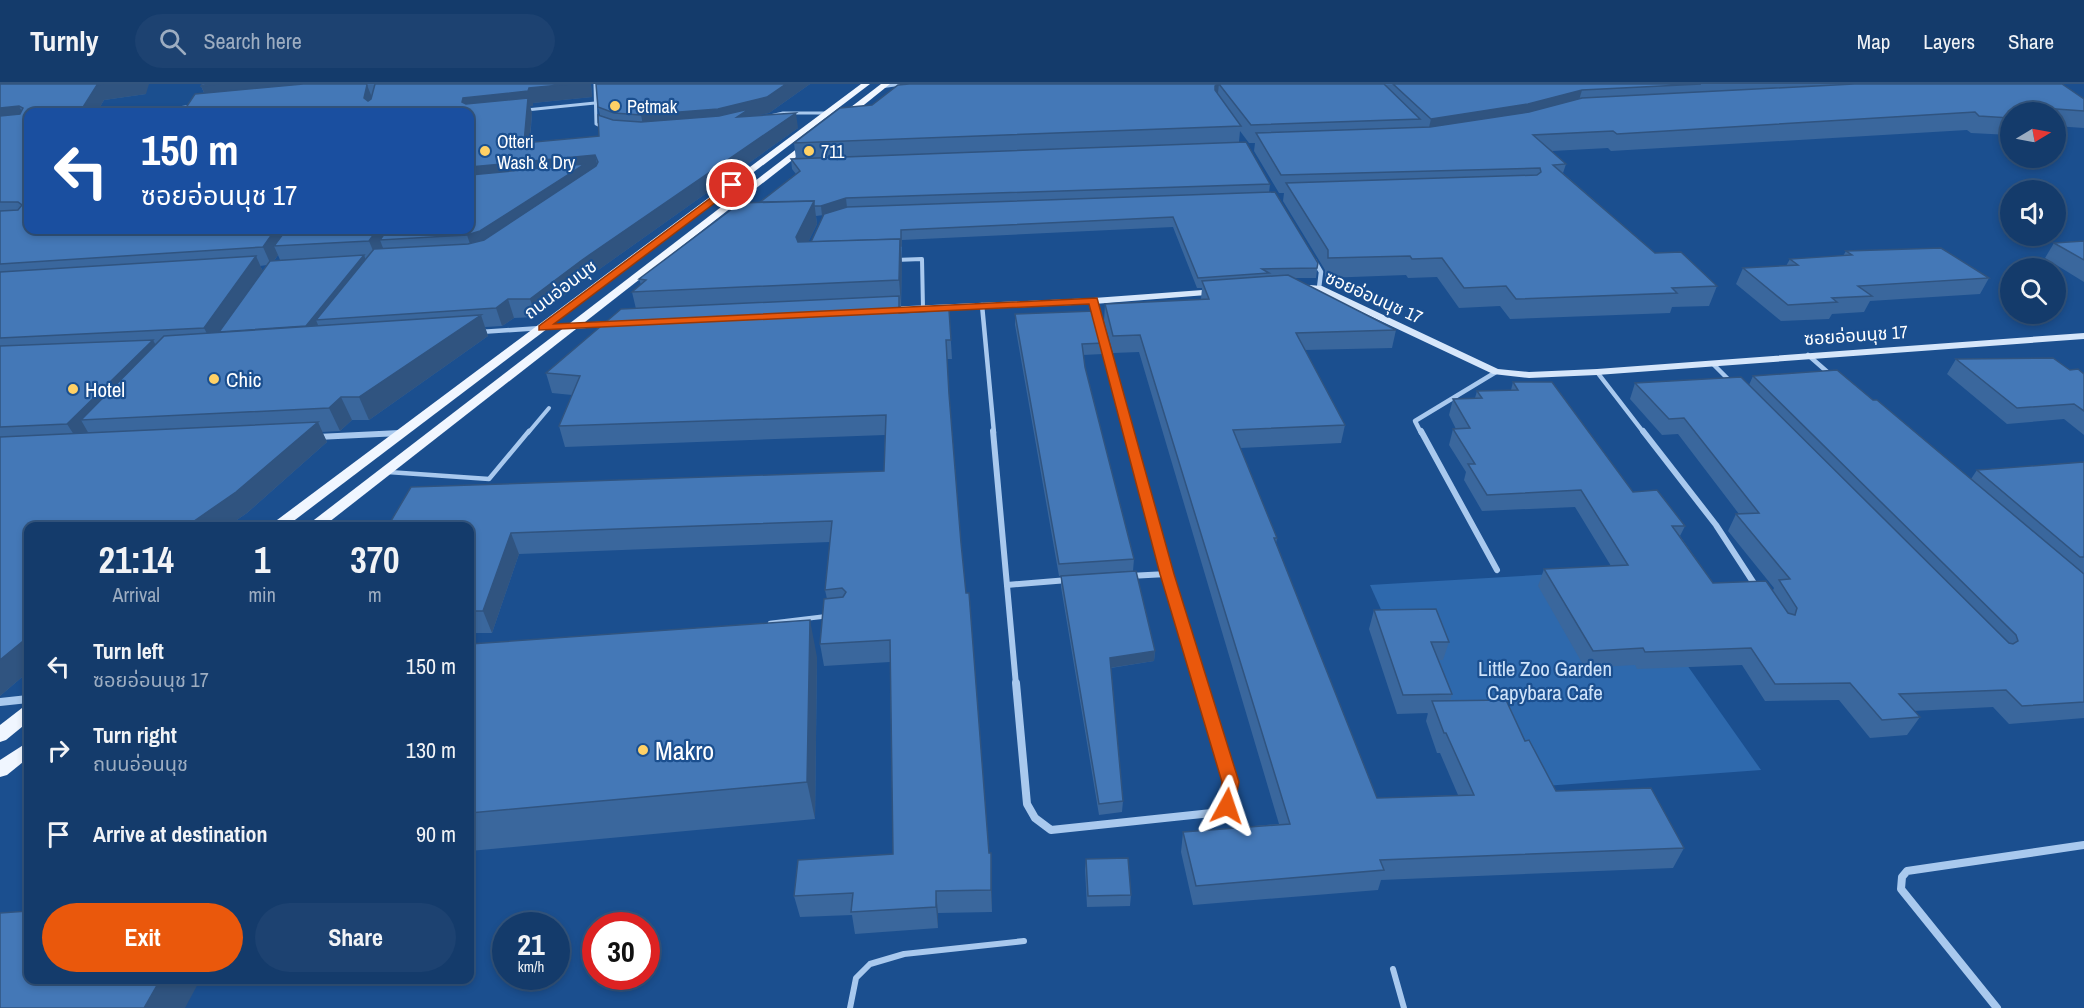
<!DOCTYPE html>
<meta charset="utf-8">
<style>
body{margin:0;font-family:"Archivo Narrow","Noto Sans Thai",sans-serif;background:#1d4271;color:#f1f3f6;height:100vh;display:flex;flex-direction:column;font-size:22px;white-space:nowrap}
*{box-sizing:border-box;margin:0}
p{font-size:20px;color:#9dadc1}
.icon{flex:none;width:33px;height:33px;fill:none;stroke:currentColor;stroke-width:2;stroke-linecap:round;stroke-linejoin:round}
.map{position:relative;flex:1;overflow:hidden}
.panel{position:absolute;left:24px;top:438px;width:450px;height:462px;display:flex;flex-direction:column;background:#143b6b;border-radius:12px;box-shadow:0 3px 9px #0003,0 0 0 2px #33557e}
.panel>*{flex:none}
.top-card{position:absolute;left:24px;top:24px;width:450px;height:126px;border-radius:12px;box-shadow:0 3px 9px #0003,0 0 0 2px #33557e;background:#1a4fa0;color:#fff;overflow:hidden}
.needle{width:39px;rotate:80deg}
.controls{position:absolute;left:2000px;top:18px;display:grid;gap:12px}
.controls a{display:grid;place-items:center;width:66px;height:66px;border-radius:50%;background:#143b6b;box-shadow:0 3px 9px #0003,0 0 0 2px #33557e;font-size:30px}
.speed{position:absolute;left:492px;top:828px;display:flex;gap:12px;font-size:30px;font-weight:700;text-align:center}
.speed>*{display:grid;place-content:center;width:78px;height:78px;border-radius:50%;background:#143b6b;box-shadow:0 3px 9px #0003,0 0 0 2px #33557e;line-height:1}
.speed small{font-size:15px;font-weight:400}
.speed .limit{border:9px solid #d22;background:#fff;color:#111}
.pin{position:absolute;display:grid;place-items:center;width:51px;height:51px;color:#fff;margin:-26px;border:3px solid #fff;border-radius:50%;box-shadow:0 2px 6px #0007}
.me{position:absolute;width:66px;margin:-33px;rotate:5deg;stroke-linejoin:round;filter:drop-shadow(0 0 4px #0008)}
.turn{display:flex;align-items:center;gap:21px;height:126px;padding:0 18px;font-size:27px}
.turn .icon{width:78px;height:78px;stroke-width:2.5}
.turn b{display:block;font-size:42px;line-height:51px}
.eta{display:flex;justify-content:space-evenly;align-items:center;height:102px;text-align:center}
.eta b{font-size:36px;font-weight:700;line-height:42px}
.button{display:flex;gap:12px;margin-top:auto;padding:12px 18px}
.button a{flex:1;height:69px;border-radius:36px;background:#ea580c;color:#fff;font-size:24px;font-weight:700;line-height:69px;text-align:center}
.button a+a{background:#1d4271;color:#f1f3f6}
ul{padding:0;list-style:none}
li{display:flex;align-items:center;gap:18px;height:84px;padding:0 18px}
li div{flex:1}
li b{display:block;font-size:22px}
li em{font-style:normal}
header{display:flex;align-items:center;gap:36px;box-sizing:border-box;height:84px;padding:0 30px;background:#143b6b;border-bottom:2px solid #33557e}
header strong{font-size:28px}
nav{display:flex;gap:33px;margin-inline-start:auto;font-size:21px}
.search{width:420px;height:54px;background:#1d4271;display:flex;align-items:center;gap:15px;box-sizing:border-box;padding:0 21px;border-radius:33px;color:#9dadc1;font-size:22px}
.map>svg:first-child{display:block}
</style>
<header>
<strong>Turnly</strong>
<div class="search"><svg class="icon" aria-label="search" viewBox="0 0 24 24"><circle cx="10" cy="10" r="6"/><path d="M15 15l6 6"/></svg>Search here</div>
<nav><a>Map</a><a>Layers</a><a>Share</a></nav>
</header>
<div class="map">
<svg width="2084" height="924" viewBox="0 0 2084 924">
<rect width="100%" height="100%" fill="#1b4f8f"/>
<!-- green -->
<polygon fill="#2e69ad" points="1620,486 1761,686 1463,708 1370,501"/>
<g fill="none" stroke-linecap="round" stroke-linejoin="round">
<!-- lane-far3 -->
<g stroke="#a9c9ee" stroke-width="3">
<polyline points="595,0 596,40 602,43"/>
<polyline points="526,26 595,19"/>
<polyline points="770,32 783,29 827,29"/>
</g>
<!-- lane-far2 -->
<g stroke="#a9c9ee" stroke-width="4">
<polyline points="895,176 922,175 923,224"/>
<polyline points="528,349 549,324"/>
</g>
<!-- lane-far1 -->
<g stroke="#a9c9ee" stroke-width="4.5">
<polyline points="388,388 489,395 529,347"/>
<polyline points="770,539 828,532"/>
</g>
<!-- lane -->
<g stroke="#a9c9ee" stroke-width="6">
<polyline points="1393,885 1404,924"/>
<polyline points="850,924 856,894 870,880 904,870 1024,857"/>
</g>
<!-- street-far3 -->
<g stroke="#a9c9ee" stroke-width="4">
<polyline points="884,2 898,0"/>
<polyline points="141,28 192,23"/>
</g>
<!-- street-far2 -->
<g stroke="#a9c9ee" stroke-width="4.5">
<polyline points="1314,176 1321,188 1319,204"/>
<polyline points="1094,217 1129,349"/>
<polyline points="982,221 994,349"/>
<polyline points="480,248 541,244"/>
<polyline points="1808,271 1832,292"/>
<polyline points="1713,280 1733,300"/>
<polyline points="1597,288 1644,349"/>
<polyline points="1421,349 1415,337 1496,288"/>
</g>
<!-- street-far1 -->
<g stroke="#a9c9ee" stroke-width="6">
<polyline points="993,347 1016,601"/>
<polyline points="1129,347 1167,490 1201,601"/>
<polyline points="1421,347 1497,486"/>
<polyline points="1643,347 1716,441 1757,504"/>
<polyline points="317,353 400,349"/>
<polyline points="1129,492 1167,490"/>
<polyline points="1007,501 1068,496"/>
</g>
<!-- street -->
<g stroke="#a9c9ee" stroke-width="8">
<polyline points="1016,599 1027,720 1035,734 1051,746 1221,728 1227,722 1231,698 1201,599"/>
<polyline points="0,618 28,615"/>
<polyline points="1997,924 1901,805 1902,793 1907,787 2084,761"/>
</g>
<!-- secondary -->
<g fill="#d6e6fa" fill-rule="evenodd">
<polygon points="1296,200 1322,202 1498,285 1529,288 1597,285 2084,249 2084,255 1597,291 1529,294 1493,290 1317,207 1293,205 1292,203"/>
<polygon points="1216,205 1220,208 1219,210 1094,220 886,229 881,226 886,223 1094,214"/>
<polygon points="617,237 622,240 620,242 570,245 565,242 570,239"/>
</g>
<!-- primary -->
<g fill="#f0f6ff" fill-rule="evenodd">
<polygon points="861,0 870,0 287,442 271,442 273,439"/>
<polygon points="881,0 890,0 844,37 838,37 838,33"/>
<polygon points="807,57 814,59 324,442 308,442 310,439"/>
<polygon points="28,622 28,638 6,656 0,658 0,641 22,624"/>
<polygon points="28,658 28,674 7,691 0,693 0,676"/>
</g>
</g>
<!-- wall -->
<g fill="#3a679d" fill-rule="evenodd">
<path d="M 0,0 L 146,10 L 104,16 L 97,28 L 28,28 L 28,146 L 470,146 L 204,9 L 201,2 L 202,0 L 591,0 L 592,13 L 533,19 L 533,22 L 530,22 L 532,29 L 530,58 L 599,52 L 600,31 L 598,23 L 596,0 L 810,0 L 769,29 L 755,32 L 798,44 L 587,194 L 536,233 L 514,234 L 502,242 L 485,243 L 488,252 L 369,336 L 352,336 L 340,347 L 322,348 L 327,358 L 247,429 L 228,442 L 28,442 L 28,588 L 0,612 ZM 278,171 L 280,176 L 274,177 ZM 267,181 L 263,187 L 260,182 Z"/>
<path d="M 909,0 L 2062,0 L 2084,15 L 2084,44 L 2055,42 L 2055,28 L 2010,28 L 2010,51 L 1971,49 L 1967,46 L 1611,67 L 1608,64 L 1552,67 L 1566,80 L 1563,89 L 1655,169 L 1717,202 L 1709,222 L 1672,223 L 1670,229 L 1510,235 L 1500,222 L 1459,224 L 1437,193 L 1408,194 L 1406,191 L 1325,194 L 1325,186 L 1283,117 L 1284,109 L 1279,109 L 1254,67 L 1255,59 L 1249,59 L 1240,47 L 1239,58 L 1270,100 L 1269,109 L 1318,179 L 1316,194 L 1294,194 L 1396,246 L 1392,264 L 1305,266 L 1345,341 L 1341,359 L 1240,364 L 1277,454 L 1276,459 L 1377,714 L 1458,711 L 1440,669 L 1437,669 L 1426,637 L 1428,629 L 1397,630 L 1369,545 L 1374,526 L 1449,558 L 1443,576 L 1438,576 L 1452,610 L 1450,617 L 1525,657 L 1556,707 L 1684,764 L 1673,784 L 1381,796 L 1378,806 L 1193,821 L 1181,768 L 1183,748 L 1279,740 L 1139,268 L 1113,269 L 1104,237 L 1105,220 L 1201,215 L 1202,204 L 1197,204 L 1173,143 L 902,156 L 901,228 L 949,226 L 952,275 L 947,275 L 949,319 L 961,459 L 989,769 L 991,769 L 992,790 L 992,828 L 938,829 L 938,844 L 855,850 L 852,831 L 800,833 L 794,812 L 893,770 L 890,578 L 824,582 L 820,560 L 827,515 L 825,506 L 830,458 L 519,470 L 492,549 L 470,549 L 470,442 L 884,387 L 885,351 L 565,363 L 559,342 L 572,311 L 552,309 L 546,289 L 636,225 L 632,208 L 641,201 L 639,195 L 760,118 L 796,90 L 792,85 L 791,75 L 796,75 L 794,59 L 872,21 ZM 824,131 L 811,158 L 808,158 L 817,140 L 816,132 Z"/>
<polygon points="2084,157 2084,198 2045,174 2054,159"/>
<polygon points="1846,167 1989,194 1980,210 1870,217 1864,228 1832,230 1829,235 1781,237 1736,200 1743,184 1786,182 1790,175 1843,172"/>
<polygon points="1015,230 1104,259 1103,270 1083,271 1085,283 1134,475 1133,487 1059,492 1015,241"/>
<polygon points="1956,275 2070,286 2084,290 2084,351 2064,335 2007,340 1947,290"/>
<polygon points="1753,292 1873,316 1971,395 1977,386 2084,378 2084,634 2009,640 1993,623 1913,627 1920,633 1907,651 1870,654 1839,616 1765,617 1742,581 1637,585 1635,581 1585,584 1538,502 1544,485 1611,482 1575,423 1482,427 1464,396 1466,388 1449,361 1453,345 1456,345 1449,331 1453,315 1475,314 1477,307 1511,306 1513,298 1633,408 1685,442 1680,452 1713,499 1773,506 1774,504 1728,447 1736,430 1739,430 1678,350 1662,351 1630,315 1635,299 1749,301"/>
<polygon points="1061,492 1155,567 1154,577 1111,584 1123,717 1122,728 1099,731 1061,503"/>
<polygon points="470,560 817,573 815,735 470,767"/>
<polygon points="1086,775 1131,811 1130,822 1087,823 1085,785"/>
</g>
<!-- shaded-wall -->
<g fill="#305480">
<polygon points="103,0 149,0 146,10 104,16 97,28 80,28 97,1"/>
<polygon points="218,0 357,0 208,17 201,2"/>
<polygon points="570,0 591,0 592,13 533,19 533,22 530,22 532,29 528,75 470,29 462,18 463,14 529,4"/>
<polygon points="786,0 810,0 769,29 751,33 644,46 641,31"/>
<polygon points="1219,0 1217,17 1214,19 1215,2"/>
<polygon points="367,1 373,16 369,28 364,14"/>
<polygon points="1582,6 1577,23 1427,52 1431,35"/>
<polygon points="19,22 27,37 0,41 0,24"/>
<polygon points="796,29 798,44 587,194 536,233 530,215 582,176"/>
<polygon points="595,71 599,88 473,169 467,151 470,83"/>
<polygon points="846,114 847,124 822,132 821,122"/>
<polygon points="814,117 817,140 799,177 796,153"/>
<polygon points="275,146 297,146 274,162 278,171 271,181 263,163"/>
<polygon points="377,146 395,146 380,156 383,164 376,174 369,157"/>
<polygon points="900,155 902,180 901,221 899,196"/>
<polygon points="364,171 369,184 316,236 320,246 306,242"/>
<polygon points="256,172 264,190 214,263 204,244"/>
<polygon points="508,215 514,234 502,242 496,224"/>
<polygon points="481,231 488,252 369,336 359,313"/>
<polygon points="153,256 163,275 81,336 89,350 80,360 67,340"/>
<polygon points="341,313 352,336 340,347 329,324"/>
<polygon points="318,338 327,358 247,429 228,442 187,442"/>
<polygon points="511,449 519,470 492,549 483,527"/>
<polygon points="810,536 817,573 815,735 807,698"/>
<polygon points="28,553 28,588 0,612 0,576"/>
<polygon points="1155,567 1154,577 1109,584 1110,574"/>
<polygon points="991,769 992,790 992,828 991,806"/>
<polygon points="936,807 938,829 938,844 936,823"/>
<polygon points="160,896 200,896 185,924 144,924"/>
</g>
<!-- building -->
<g fill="#4478b7" stroke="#305480" stroke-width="1.5">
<polygon points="0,0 103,0 97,1 80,28 28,28 28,126 25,129 28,128 28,146 275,146 263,163 0,180 0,127 18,126 22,121 18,118 0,118 0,32 20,30 23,24 19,22 0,24"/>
<polygon points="202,0 218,0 201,2"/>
<polygon points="303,0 366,0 367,1 364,14 368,17 371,15 375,0 570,0 529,4 528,7 463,14 462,18 466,20 528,14 524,59 599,52 598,31 613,36 641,38 719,32 749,25 737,33 796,29 582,176 530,215 508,215 496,224 316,236 374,165 468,160 484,156 596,82 598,78 595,71 470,83 470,28 183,28 195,10"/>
<polygon points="596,0 786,0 767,13 718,25 641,31 614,29 598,23"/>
<polygon points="909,0 1384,0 1420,35 1251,41 1219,0 1215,2 1215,6 1241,42 794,59 840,24 872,21 898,1"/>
<polygon points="1393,0 1701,0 1582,6 1528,20 1431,35"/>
<polygon points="1854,0 2062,0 2084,15 2084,27 2027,23 2033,28 2010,28 2010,34 1979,32 1975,28 1617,50 1613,47 1533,51 1566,80 1553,81 1655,169 1681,168 1717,202 1672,204 1677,209 1516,215 1506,202 1464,204 1442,174 1412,175 1410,172 1328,174 1328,166 1286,99 1537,91 1541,88 1540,84 1281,91 1256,49 1430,43 1529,28 1582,14"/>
<polygon points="1246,58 1270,100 846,114 821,122 814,122 814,117 760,118 800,87 791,75"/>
<polygon points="585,80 480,147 467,151 380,156 387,146 470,146 470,91"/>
<polygon points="1275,108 1318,179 1317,184 1262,185 1269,189 1198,194 1173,133 901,146 901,162 900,162 900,155 811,158 824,130 847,123"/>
<polygon points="814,117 796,153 798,158 900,155 899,196 632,208 646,196 639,195 740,119"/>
<polygon points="286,146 377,146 369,157 274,162"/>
<polygon points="2084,157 2084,176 2054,159"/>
<polygon points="1941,164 1989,194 1858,202 1872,212 1832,214 1837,218 1788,221 1743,184 1798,181 1790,175 1852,171 1846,167"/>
<polygon points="364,171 306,242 219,248 270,177"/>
<polygon points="256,172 204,244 0,254 0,188"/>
<polygon points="1288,191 1396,246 1296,249 1345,341 1233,346 1277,454 1274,454 1377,714 1474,711 1446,649 1444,649 1432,617 1506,616 1525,657 1529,656 1556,707 1651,704 1684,764 1380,776 1384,786 1196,802 1183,748 1290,740 1140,251 1113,252 1105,220 1209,215 1202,197"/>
<polygon points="899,212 899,229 949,226 951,256 946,256 949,310 961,459 966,509 969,509 989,769 991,769 991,806 936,807 936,823 851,828 853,809 794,812 798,776 893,770 890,556 820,560 824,515 843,513 846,508 842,504 825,506 832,437 511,449 483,527 470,527 470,442 388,442 411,403 884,387 886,331 559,342 580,292 546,289 621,225"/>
<polygon points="1095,227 1104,259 1082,260 1085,283 1134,475 1059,480 1015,230"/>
<polygon points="481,231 359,313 341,313 329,324 81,336 164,252"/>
<polygon points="153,256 67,340 0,343 0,262"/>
<polygon points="2053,274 2070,286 2078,285 2084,290 2084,327 2074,320 2017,324 1956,275"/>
<polygon points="1837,286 1873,316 1877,316 2084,490 2084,618 2022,622 2006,606 1899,610 1920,633 1882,636 1850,599 1775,600 1751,564 1645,568 1643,564 1593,567 1544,485 1628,481 1581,406 1487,411 1468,380 1475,380 1453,345 1470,344 1453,315 1482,314 1477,307 1518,306 1513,298 1552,298 1633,408 1657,406 1685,442 1672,442 1713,499 1766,497 1788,529 1795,531 1797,524 1779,496 1790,495 1736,430 1759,429 1684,334 1669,335 1635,299 1741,293 2009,559 2013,560 2018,557 2016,551 1753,292"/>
<polygon points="318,338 236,408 187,442 28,442 28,553 0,576 0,353"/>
<polygon points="2084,378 2084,473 2080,473 1977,386"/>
<polygon points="1136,487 1155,567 1110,574 1123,717 1099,720 1061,492"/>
<polygon points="1436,525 1449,558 1431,558 1452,610 1403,611 1374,526"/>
<polygon points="810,536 807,698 470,729 470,560"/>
<polygon points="1128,774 1131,811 1088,812 1086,775"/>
<polygon points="28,827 28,896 160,896 144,924 0,924 0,829"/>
</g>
<!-- route -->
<polygon fill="#ea580c" stroke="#983908" stroke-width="1.5" points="732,98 736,99 736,103 554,240 1097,214 1174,490 1239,698 1233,727 1227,729 1220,727 1218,722 1222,698 1160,490 1089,220 539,246 539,242"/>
<!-- markers -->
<g fill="#ffd166" stroke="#1b4f8f" stroke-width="2">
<circle cx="615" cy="22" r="6"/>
<circle cx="485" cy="67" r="6"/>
<circle cx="809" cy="67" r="6"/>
<circle cx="214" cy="295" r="6"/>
<circle cx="73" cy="305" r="6"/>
<circle cx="643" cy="666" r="6"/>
</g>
<g text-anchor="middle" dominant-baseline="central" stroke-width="4.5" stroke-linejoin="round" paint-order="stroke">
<!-- far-poi labels -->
<g font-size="18" fill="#fff" stroke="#1b4f8f" text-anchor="start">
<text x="627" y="22">Petmak</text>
<text x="497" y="57">Otteri<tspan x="497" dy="21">Wash &amp; Dry</tspan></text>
<text x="821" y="67">711</text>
</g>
<!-- far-street labels -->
<g font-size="18" fill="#fff" stroke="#1b4f8f">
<text transform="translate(560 205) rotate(-37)">ถนนอ่อนนุช</text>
<text transform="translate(1374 213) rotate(24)">ซอยอ่อนนุช 17</text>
<text transform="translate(1856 251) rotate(-4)">ซอยอ่อนนุช 17</text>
</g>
<!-- poi labels -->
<g font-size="21" fill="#fff" stroke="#1b4f8f" text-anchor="start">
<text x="226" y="295">Chic</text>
<text x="85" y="305">Hotel</text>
</g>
<!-- park labels -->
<g font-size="21" fill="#cfe3fa" stroke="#1b4f8f">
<text x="1545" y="584">Little Zoo Garden<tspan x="1545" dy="24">Capybara Cafe</tspan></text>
</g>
<!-- near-poi labels -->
<g font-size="26" fill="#fff" stroke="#1b4f8f" text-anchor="start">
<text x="655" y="666">Makro</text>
</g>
</g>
</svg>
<div class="controls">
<a><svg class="needle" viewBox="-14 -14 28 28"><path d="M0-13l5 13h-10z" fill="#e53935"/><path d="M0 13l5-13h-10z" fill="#9dadc1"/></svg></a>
<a><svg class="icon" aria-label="sound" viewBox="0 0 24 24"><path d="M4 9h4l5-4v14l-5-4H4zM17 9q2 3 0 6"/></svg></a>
<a><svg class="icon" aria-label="search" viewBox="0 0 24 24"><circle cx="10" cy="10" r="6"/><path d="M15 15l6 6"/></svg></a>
</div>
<div class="speed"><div>21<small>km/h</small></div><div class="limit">30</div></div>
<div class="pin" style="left:732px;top:101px;background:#d93025"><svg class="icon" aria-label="arrive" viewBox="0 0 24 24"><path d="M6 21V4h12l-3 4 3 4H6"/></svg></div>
<svg class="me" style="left:1227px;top:722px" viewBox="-20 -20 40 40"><path d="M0-17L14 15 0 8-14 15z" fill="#ea580c" stroke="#fff" stroke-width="4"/></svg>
<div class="top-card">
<div class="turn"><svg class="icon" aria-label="left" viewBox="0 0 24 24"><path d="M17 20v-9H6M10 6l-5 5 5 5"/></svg><div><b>150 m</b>ซอยอ่อนนุช 17</div></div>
</div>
<section class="panel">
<div class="eta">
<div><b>21:14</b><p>Arrival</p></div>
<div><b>1</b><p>min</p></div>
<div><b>370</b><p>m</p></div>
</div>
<ul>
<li><svg class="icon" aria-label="left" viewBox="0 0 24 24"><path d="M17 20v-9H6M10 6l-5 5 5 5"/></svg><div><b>Turn left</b><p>ซอยอ่อนนุช 17</p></div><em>150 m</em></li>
<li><svg class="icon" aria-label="right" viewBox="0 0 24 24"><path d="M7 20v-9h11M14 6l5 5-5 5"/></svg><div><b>Turn right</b><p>ถนนอ่อนนุช</p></div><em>130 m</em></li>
<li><svg class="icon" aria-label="arrive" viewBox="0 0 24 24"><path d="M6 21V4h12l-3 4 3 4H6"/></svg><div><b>Arrive at destination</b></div><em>90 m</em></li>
</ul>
<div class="button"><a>Exit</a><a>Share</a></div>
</section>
</div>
